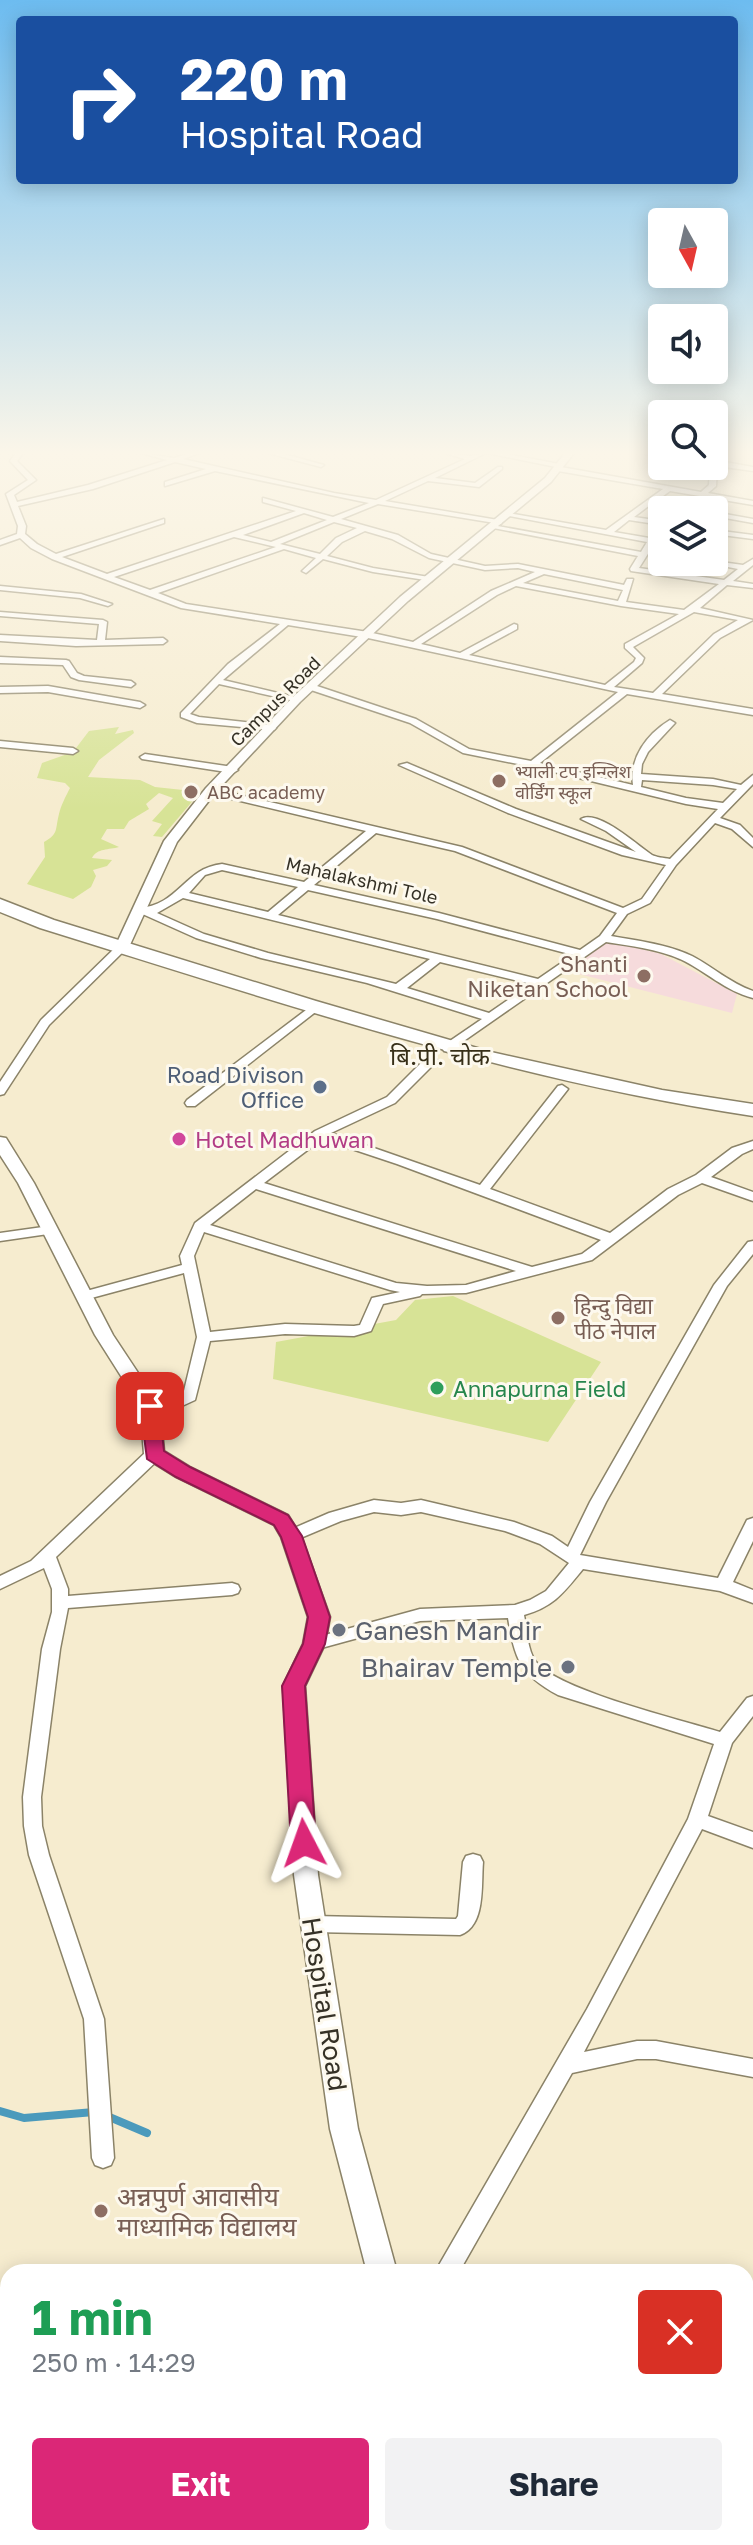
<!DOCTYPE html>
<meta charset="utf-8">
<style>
body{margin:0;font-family:"Golos Text","Noto Sans Devanagari",sans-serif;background:#f2f2f3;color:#1f2937;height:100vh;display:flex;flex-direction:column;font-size:30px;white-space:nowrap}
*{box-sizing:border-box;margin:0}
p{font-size:26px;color:#747a83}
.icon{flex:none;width:44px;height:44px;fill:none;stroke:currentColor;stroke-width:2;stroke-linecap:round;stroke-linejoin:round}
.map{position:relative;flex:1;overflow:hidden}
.sheet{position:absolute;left:0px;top:2264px;width:754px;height:282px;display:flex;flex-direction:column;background:#fff;border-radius:24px 24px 0 0;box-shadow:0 4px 20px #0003}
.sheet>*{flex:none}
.banner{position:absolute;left:16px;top:16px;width:722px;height:168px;border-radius:8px;box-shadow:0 4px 20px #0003;background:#1a4fa0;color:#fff;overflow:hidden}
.needle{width:52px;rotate:172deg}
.controls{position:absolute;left:648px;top:208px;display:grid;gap:16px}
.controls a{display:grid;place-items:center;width:80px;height:80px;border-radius:8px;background:#fff;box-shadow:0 4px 20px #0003;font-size:40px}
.pin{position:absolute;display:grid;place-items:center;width:68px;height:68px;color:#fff;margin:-34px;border-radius:16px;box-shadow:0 4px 12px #0006}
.me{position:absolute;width:88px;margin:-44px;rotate:356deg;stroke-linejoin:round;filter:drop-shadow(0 0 6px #0008)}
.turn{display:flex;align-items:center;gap:28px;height:168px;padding:0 32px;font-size:36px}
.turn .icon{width:104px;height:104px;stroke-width:2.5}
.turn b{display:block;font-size:56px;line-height:68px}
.round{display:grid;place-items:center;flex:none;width:84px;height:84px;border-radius:8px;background:#f2f2f3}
.overview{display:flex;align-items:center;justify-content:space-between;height:136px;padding:0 32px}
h1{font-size:48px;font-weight:700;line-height:60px;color:#1e9e55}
.primary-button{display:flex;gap:16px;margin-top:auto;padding:16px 32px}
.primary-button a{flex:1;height:92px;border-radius:8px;background:#db2777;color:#fff;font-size:32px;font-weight:700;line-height:92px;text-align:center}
.primary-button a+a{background:#f2f2f3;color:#1f2937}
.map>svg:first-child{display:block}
</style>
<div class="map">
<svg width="753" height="2545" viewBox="0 0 753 2545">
<rect width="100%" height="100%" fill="#f6eccf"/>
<!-- education -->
<polygon fill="#f6dbdc" points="606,940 661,954 737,994 732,1013 567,971"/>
<!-- green -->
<g fill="#d7e396">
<path d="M 119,727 L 115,734 L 133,730 L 134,733 L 99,760 L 88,777 L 140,780 L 155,787 L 183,790 L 196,797 L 162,837 L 153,836 L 162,824 L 152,821 L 173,798 L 159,793 L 146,804 L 149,809 L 129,821 L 124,829 L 107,829 L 101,839 L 119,847 C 109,850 97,848 92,858 L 112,860 L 107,866 L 93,870 L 96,876 L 91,887 L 73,899 L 27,884 L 45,857 L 44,842 C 59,834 55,829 59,814 C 61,805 66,796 70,788 L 65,783 L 37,778 L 42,763 L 73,752 L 89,731 Z"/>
<polygon points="453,1296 601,1362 548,1442 273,1379 276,1342 396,1320 415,1300"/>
</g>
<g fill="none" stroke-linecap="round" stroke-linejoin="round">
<!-- stream -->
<g stroke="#4b9abc" stroke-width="8">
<polyline points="0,2111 24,2118 94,2112"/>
<polyline points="107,2116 147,2133"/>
</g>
<!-- minor casing -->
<g stroke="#8b8368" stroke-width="3">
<g id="minor">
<path d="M 16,453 L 23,453 L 17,461 L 36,480 L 14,495 L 17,502 L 88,485 L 167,460 L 141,453 L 174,458 L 189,453 L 199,453 L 183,459 L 334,493 L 376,500 L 465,459 L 445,453 L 471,456 L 486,453 L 435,478 L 475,483 L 498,467 L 502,467 L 502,469 L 479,487 L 428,481 L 385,501 L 498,520 L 502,522 L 501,524 L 378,504 L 341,519 L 398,535 L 431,554 L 485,566 L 518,564 L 624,585 L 627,579 L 633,579 L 626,602 L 684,610 L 719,584 L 631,571 L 630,569 L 638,556 L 488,527 L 492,525 L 641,552 L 647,542 L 504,515 L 508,513 L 606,530 L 663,489 L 558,471 L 555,469 L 556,467 L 487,453 L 501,453 L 559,464 L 562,466 L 561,467 L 701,492 L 709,485 L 710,466 L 714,466 L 714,460 L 753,467 L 753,471 L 717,466 L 716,486 L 708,493 L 753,501 L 753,505 L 670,491 L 655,502 L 695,510 L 679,510 L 650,505 L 634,517 L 662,521 L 662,525 L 629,520 L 614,532 L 655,539 L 656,541 L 639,568 L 724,580 L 738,569 L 703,562 L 714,561 L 743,565 L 753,559 L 753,565 L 733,581 L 753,584 L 753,588 L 727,585 L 700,608 L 753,620 L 720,638 L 662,694 L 753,709 L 753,715 L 627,694 L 540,763 L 633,785 C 629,758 647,734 670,720 L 675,723 L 648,752 L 642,764 L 641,774 L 713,779 L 741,785 L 753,775 L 753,784 L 720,818 L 740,825 L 753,838 L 753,847 L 732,829 L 715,823 L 676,865 L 650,903 L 627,914 L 611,936 C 638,941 667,944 692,956 C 713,967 730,983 753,991 L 753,998 C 725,991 706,971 680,959 C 657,949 631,946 606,942 L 448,1052 L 444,1051 L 442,1048 L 444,1045 L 482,1019 L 367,983 L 261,958 L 196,938 L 138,912 L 138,908 C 179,906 184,868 222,864 L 304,882 L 366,831 L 207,793 L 207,789 L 210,788 L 462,847 L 623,908 L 642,899 L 666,865 L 622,855 L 508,813 L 399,765 L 407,763 L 516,809 L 636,852 L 606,831 L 581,819 C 598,809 637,845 652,855 C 656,857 664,858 670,859 L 718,809 L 686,804 L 533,767 L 463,753 L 410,723 L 308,689 L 308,685 L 314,685 L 416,719 L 469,749 L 531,761 L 618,692 L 368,638 L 288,625 L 223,680 L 299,698 L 299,702 L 219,684 L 190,714 L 199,717 L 271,725 L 276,728 L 274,730 L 197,723 L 181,717 L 181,713 L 228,664 L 280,624 L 181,608 L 52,559 L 31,548 L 20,538 L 0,545 L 0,540 L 17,534 L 18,526 L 6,494 L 28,480 L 10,461 ZM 175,462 L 206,469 L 165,482 L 165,486 L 215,471 L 369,503 L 333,517 L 263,498 L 263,502 L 296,511 L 107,574 L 62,557 L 164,523 L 164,519 L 56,554 L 37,544 L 25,534 L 26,526 L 18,506 L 93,489 ZM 304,513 L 327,520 L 271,542 L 243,535 ZM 334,522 L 357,528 L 336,538 L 320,554 L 280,544 ZM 365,531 L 392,539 L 429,558 L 485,570 L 518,568 L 535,572 L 491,591 L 413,642 L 368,632 L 186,604 L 158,593 L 284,549 L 316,558 L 302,571 L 306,573 L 323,559 L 373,572 L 432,581 L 432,577 L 429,577 L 373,568 L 327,556 L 342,542 ZM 234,537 L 276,547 L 150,590 L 114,577 ZM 544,574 L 623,590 L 618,601 L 523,583 ZM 516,586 L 621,606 L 679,614 L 625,644 L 625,648 L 636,658 L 634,662 L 605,685 L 469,655 L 517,629 L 517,625 L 514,624 L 460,653 L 421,644 L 497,595 ZM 694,612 L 738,620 L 714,634 L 653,693 L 614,687 L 642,663 L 644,658 L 633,647 ZM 642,780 L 713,785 L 737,789 L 723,803 L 686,798 L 641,787 ZM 376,833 L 455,851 L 617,913 L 600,936 L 580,950 L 439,913 L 314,885 ZM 222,870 L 298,887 L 268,912 L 189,893 L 205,875 ZM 308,890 L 437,919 L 573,955 L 538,979 L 278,915 ZM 183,898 L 430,959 L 396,984 L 268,953 L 204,934 L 157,913 ZM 440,962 L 531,984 L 489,1013 L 407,988 Z"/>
<polygon points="268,453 280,453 324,465 321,467"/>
<polygon points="641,453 662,454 662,458"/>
<polygon points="714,512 753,519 753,523 714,516"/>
<polygon points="714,530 753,535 753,539 714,534"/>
<polygon points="0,586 81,594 112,604 108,606 80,598 0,590"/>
<polygon points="0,612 103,620 107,622 105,640 163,638 167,641 163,644 76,646 0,641 0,635 97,640 99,624 0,616"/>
<polygon points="0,657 66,660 69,661 77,673 84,676 131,681 135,684 131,687 79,680 71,677 63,665 0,663"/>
<polygon points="48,686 140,702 145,705 140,708 48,692 0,693 0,687"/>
<polygon points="0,741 73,748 78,751 73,754 0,747"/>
<polygon points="145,754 233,767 238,770 233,773 142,759 140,757"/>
<polygon points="122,944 126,945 126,949 49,1025 4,1094 0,1095 0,1082 41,1020 118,945"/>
<polygon points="314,1004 318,1006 318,1010 195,1106 187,1106 185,1103 187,1100"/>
<path d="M 431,1056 L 437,1060 L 435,1063 L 395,1103 L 331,1133 L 480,1185 L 558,1086 L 562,1085 L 568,1089 L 490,1189 L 610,1233 L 668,1189 L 696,1175 L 732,1148 L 753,1141 L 753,1149 L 742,1154 L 711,1177 L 753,1192 L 753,1201 L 702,1183 L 678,1195 L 592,1260 L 466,1293 L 422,1294 L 420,1296 L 383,1304 L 371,1331 L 354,1336 L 285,1334 L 210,1341 L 195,1400 L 171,1411 L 145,1409 L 142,1406 L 145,1403 L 171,1401 L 183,1395 L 197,1337 L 184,1273 L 84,1300 L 77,1296 L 79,1293 L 182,1265 L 180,1256 L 195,1223 L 315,1131 L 387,1097 L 427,1057 ZM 322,1139 L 397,1164 L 601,1240 L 582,1254 L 532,1267 L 264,1183 ZM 256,1189 L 516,1271 L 466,1285 L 427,1286 L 396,1283 L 210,1225 ZM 204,1232 L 390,1290 L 400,1292 L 372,1298 L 360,1325 L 354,1326 L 285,1324 L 210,1332 L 194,1256 Z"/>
<polygon points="50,1226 57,1230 55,1233 0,1241 0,1233"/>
<path d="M 753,1241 L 753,1254 L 727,1286 L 606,1502 L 580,1555 L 718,1578 L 747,1520 L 753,1518 L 753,1541 L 733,1582 L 753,1590 L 753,1603 L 720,1591 L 583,1569 C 564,1592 555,1606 524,1615 C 527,1629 527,1650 536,1662 C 557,1690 682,1720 720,1732 L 747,1698 L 753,1696 L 753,1716 L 732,1743 L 708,1816 L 753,1832 L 753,1848 L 702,1829 L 584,2052 L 637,2041 L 656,2041 L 753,2059 L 753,2077 L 656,2059 L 637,2059 L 572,2073 L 459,2272 L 435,2272 L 587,2009 L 688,1819 L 714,1744 L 558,1695 C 519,1674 515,1659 508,1618 L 420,1621 L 314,1650 L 308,1649 L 305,1644 L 308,1639 L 314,1638 L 420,1609 L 515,1605 L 530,1600 L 546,1591 L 569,1563 L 540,1544 L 505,1531 L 421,1512 L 401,1515 L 374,1512 L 341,1521 L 291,1542 L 285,1540 L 283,1536 L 285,1532 L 329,1513 L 374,1500 L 401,1503 L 421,1500 L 514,1522 L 552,1536 L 568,1547 L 590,1502 L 714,1285 L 748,1242 Z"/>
<polygon points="154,1449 160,1450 162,1454 160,1458 56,1557 68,1589 68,1596 232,1583 238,1585 240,1589 238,1593 232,1595 68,1608 60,1649 41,1797 42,1826 49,1855 104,2019 114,2158 111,2165 103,2168 95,2165 92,2158 84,2019 29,1855 24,1826 23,1797 42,1649 52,1612 52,1589 44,1568 0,1589 0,1576 31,1561 148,1450"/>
<path d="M 473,1854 L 480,1856 L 483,1862 C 481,1885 486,1926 460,1935 L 313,1932 L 306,1930 L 303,1924 L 306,1918 L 313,1916 L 456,1919 L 458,1916 L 463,1862 L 466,1856 Z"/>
<polygon points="746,2467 753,2470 753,2494 746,2491"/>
</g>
</g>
<!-- tertiary casing -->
<g stroke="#8b8368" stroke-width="3">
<g id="tertiary">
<polygon points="565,453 574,453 551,482 408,601 300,702 214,794 177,842 129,947 122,951 117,950 115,947 164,841 206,788 292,698 400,597 545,478"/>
<polygon points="0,1137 6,1138 34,1183 113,1335 160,1406 164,1451 190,1467 288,1515 301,1536 330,1617 325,1644 305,1686 318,1875 358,2129 397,2272 367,2272 330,2129 294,1875 283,1686 303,1644 308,1617 281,1537 274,1525 176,1477 147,1459 144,1454 140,1406 95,1335 18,1183 0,1155"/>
<polygon points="510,2538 545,2538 548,2545 513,2545"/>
</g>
</g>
<!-- primary casing -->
<g stroke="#8b8368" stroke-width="3">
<path id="primary" d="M 0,899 L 54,920 L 316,1001 L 491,1052 L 662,1090 L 753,1104 L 753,1116 C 505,1079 279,1002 40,928 L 0,912 Z"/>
</g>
<!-- minor -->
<use href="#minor" fill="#fff" fill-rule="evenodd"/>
<!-- tertiary -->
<use href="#tertiary" fill="#fff" fill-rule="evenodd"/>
<!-- primary -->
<use href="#primary" fill="#fff" fill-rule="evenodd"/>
</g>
<!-- sky -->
<linearGradient id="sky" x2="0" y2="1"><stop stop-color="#6dbcf0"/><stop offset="0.56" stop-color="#fbf6e9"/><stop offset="1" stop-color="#fbf6e9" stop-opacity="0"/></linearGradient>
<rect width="753" height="809" fill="url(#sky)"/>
<!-- route -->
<polygon fill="#db2777" stroke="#8e194d" stroke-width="2" points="150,1400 159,1406 164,1451 190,1467 288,1515 302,1536 330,1617 325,1644 305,1686 316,1843 312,1851 304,1853 295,1851 291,1843 282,1686 303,1644 308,1617 281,1537 274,1525 176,1477 147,1459 140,1406"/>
<!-- markers -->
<g fill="#8d6e63" stroke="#fdf9ee" stroke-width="3">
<circle cx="499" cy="781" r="8"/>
<circle cx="191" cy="792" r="8"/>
<circle cx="644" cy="976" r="8"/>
<circle cx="558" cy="1318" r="8"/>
<circle cx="101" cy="2211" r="8"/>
</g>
<circle fill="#5c6f8a" stroke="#fdf9ee" stroke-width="3" cx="320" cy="1087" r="8"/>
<circle fill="#d1479c" stroke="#fdf9ee" stroke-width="3" cx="179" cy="1139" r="8"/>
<circle fill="#2e9e5b" stroke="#fdf9ee" stroke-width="3" cx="437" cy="1388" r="8"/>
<g fill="#6b7280" stroke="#fdf9ee" stroke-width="3">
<circle cx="339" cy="1630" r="8"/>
<circle cx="568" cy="1667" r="8"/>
</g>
<g text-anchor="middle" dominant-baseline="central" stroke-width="6" stroke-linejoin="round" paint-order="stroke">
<!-- far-street labels -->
<g font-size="18" fill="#353126" stroke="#fdf9ee">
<text transform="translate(275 701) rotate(-45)">Campus Road</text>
<text transform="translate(362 880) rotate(13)">Mahalakshmi Tole</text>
</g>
<!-- far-education labels -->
<g font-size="18" fill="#785e54" stroke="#fdf9ee" text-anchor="start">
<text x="515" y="771">भ्याली टप इन्ग्लिश<tspan x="515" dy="21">वोर्डिंग स्कूल</tspan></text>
<text x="207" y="792">ABC academy</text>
</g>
<!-- education labels -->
<g font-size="22" fill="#785e54" stroke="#fdf9ee" text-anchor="end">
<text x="628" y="963">Shanti<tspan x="628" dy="25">Niketan School</tspan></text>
<text x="574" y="1305" text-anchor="start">हिन्दु विद्या<tspan x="574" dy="25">पीठ नेपाल</tspan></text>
</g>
<!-- service labels -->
<g font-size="22" fill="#4e5e75" stroke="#fdf9ee" text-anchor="end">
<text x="304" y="1074">Road Divison<tspan x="304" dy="25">Office</tspan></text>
</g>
<!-- hotel labels -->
<g font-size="22" fill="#b23c85" stroke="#fdf9ee" text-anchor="start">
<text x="195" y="1139">Hotel Madhuwan</text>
</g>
<!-- leisure labels -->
<g font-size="22" fill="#27864d" stroke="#fdf9ee" text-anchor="start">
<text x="453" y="1388">Annapurna Field</text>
</g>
<!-- neighbourhood labels -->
<g font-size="24" fill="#383019" stroke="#fdf9ee">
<text x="440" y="1055">बि.पी. चोक</text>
</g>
<!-- near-worship labels -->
<g font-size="26" fill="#5b616d" stroke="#fdf9ee" text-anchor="start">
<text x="355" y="1630">Ganesh Mandir</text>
<text x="552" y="1667" text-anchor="end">Bhairav Temple</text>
</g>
<!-- near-street labels -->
<g font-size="26" fill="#353126" stroke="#fdf9ee">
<text transform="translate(325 2004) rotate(81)">Hospital Road</text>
</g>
<!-- near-education labels -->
<g font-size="26" fill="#785e54" stroke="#fdf9ee" text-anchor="start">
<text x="117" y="2196">अन्नपुर्ण आवासीय<tspan x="117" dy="30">माध्यामिक विद्यालय</tspan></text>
</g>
</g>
</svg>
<div class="controls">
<a><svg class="needle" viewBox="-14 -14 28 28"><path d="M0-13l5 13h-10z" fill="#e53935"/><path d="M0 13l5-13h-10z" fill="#747a83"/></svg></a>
<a><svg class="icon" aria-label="sound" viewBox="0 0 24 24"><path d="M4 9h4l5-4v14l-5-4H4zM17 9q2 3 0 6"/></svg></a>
<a><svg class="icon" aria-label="search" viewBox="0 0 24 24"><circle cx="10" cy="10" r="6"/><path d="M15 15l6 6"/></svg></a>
<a><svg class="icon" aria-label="layers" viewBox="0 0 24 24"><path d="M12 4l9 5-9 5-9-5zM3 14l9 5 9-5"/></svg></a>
</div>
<div class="pin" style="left:150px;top:1406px;background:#d93025"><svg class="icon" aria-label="arrive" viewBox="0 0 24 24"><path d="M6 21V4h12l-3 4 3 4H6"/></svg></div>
<svg class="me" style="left:304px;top:1843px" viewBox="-20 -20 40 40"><path d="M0-17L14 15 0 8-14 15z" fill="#db2777" stroke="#fff" stroke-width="4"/></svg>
<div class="banner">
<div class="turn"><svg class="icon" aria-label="right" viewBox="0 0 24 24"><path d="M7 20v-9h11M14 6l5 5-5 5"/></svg><div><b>220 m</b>Hospital Road</div></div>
</div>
<section class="sheet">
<div class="overview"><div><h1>1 min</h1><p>250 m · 14:29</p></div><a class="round" style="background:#d93025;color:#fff"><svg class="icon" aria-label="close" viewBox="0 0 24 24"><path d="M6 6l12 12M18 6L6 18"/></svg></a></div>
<div class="primary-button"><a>Exit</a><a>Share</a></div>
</section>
</div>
